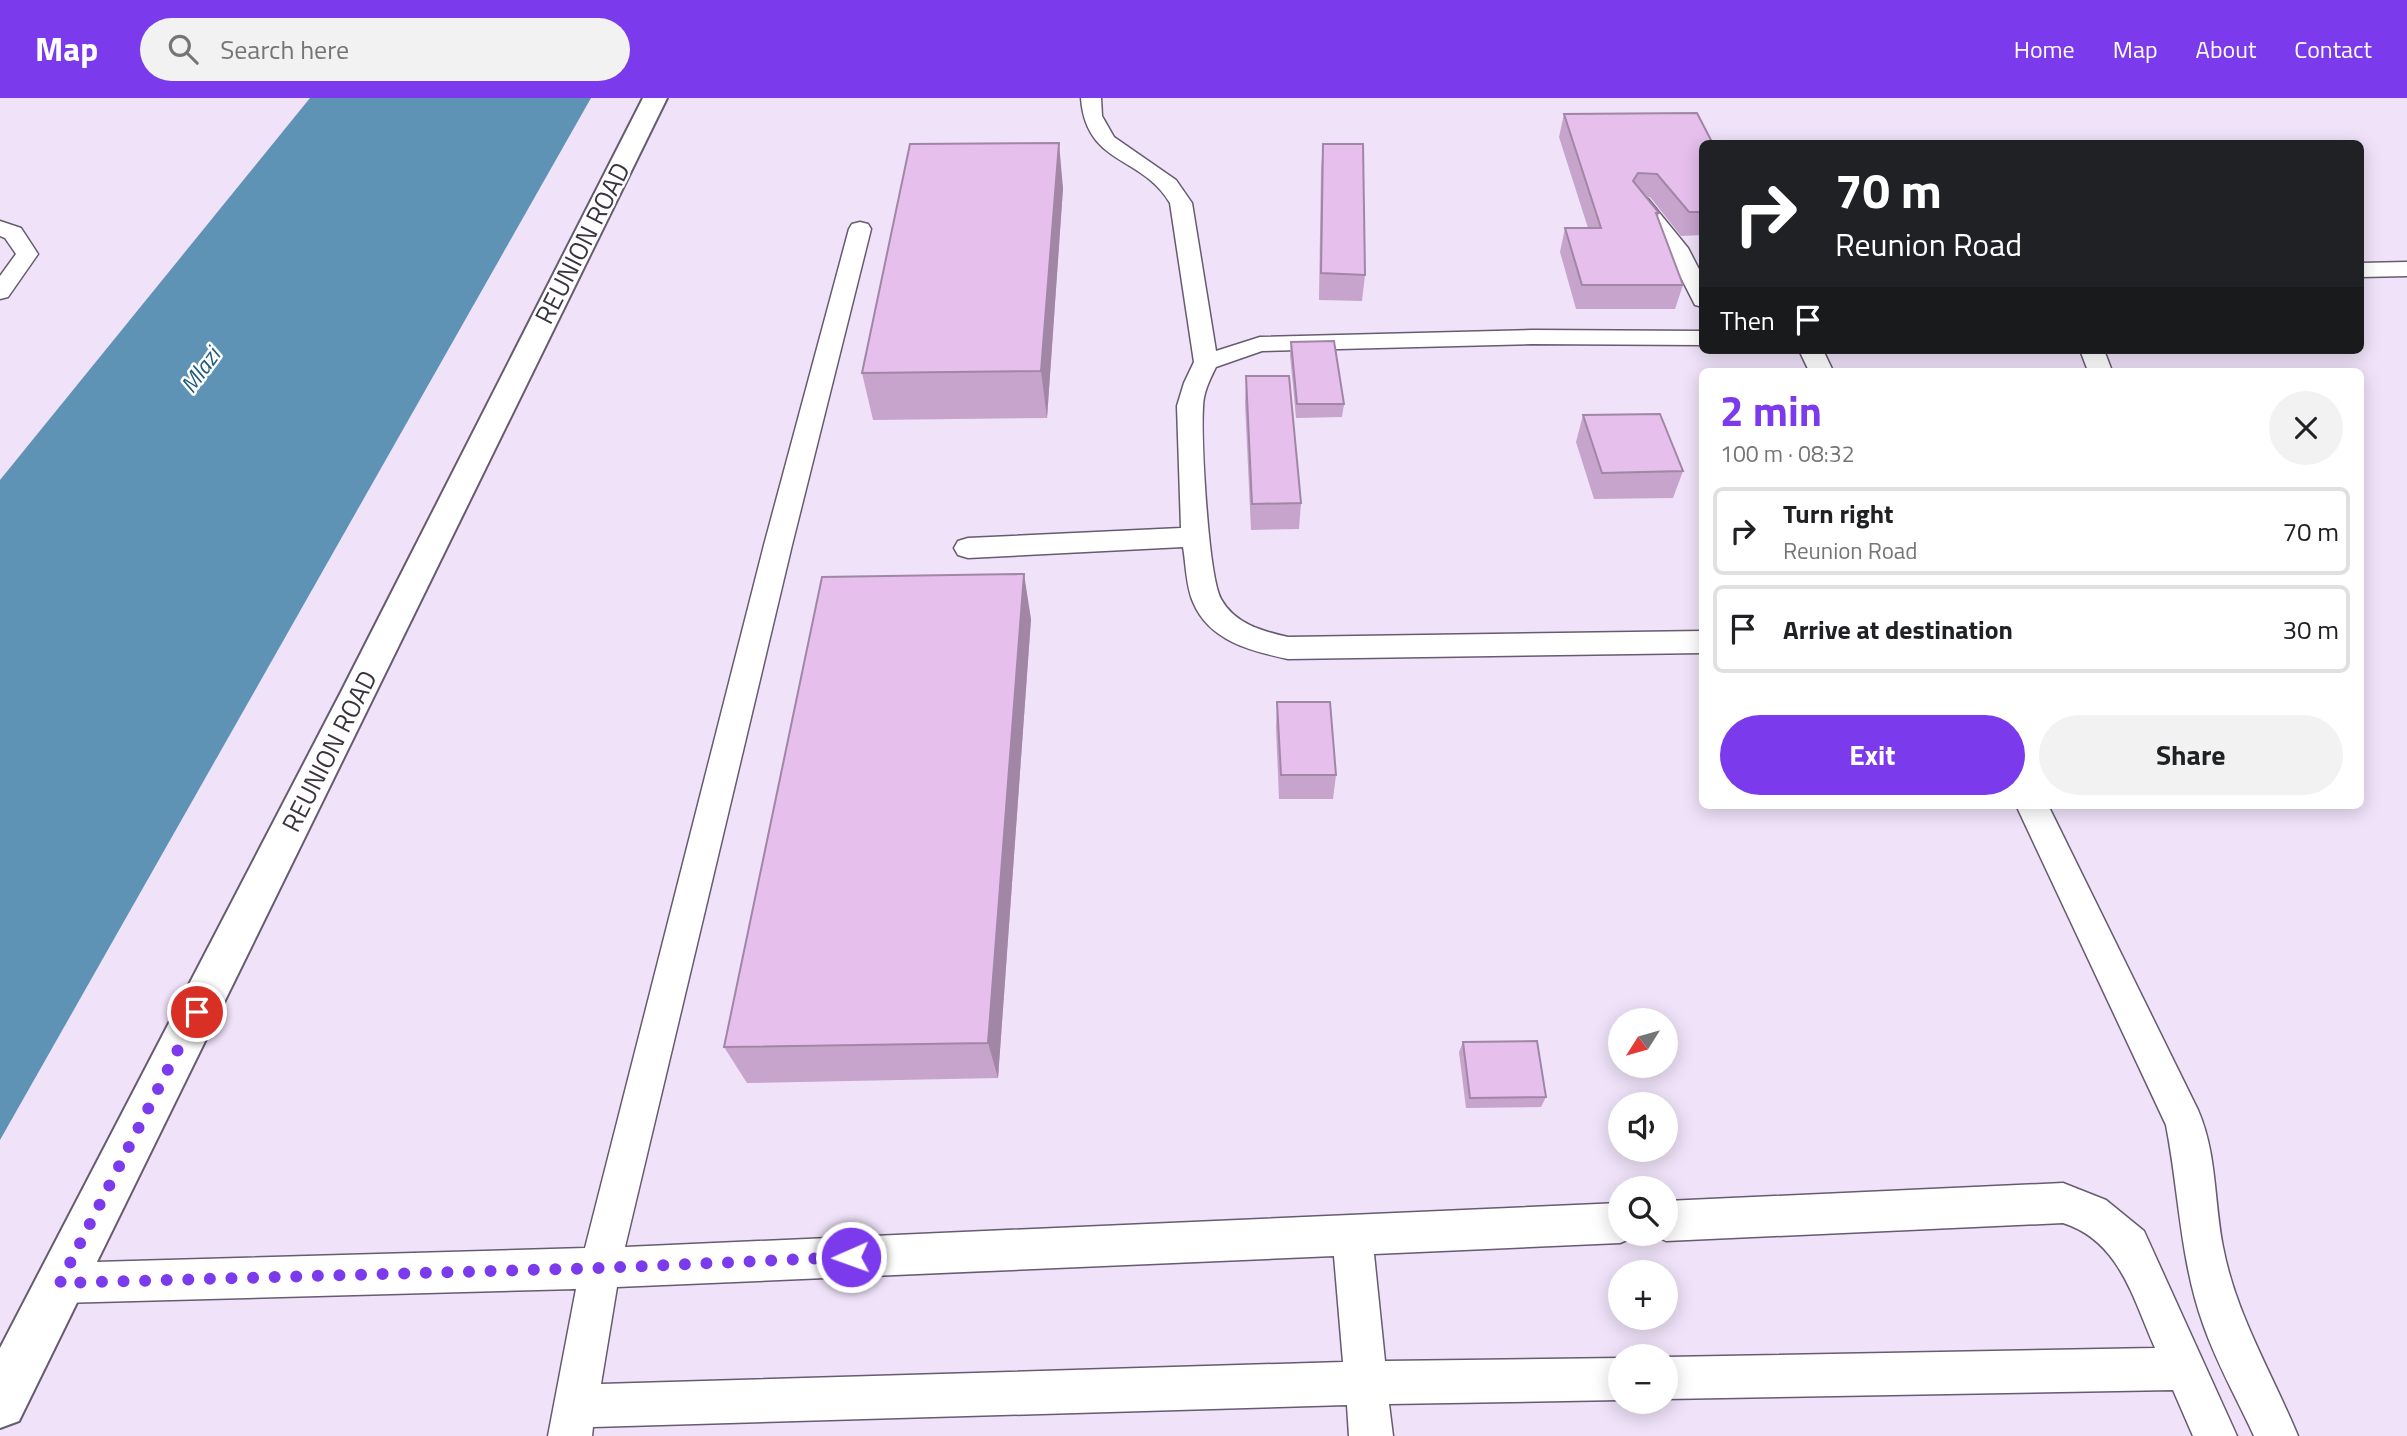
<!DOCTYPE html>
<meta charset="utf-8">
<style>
body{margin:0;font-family:"Titillium Web",sans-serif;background:#f2f2f2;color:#202124;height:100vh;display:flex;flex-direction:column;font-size:26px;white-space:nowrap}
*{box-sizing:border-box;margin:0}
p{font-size:23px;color:#757577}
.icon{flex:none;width:38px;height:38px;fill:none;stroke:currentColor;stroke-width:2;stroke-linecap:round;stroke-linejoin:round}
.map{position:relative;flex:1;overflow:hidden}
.side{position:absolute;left:1699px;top:270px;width:665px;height:441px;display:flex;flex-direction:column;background:#fff;border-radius:10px;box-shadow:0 4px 18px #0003}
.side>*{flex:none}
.hud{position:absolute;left:1699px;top:42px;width:665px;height:214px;border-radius:10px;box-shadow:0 4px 18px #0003;background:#202124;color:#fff;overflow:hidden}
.needle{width:46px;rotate:233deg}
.controls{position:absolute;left:1608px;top:910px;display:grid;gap:14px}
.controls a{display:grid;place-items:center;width:70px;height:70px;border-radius:50%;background:#fff;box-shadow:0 4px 18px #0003;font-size:35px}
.pin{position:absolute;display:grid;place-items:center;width:60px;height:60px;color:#fff;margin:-30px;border:4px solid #fff;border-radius:50%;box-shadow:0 2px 7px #0007}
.me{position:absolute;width:77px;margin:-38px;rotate:268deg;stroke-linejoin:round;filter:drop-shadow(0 0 5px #0008)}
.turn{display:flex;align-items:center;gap:24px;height:147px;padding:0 21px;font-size:32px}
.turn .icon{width:91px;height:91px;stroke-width:2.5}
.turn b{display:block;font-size:49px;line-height:60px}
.then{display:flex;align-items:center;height:66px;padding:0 21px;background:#0003;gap:14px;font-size:26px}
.round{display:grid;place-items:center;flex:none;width:74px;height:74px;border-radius:37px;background:#f2f2f2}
.overview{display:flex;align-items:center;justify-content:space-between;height:119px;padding:0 21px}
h1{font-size:42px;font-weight:700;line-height:52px;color:#7c3aed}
.primary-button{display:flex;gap:14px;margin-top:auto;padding:14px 21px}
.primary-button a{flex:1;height:80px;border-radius:42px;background:#7c3aed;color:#fff;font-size:28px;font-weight:700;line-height:80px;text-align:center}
.primary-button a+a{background:#f2f2f2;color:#202124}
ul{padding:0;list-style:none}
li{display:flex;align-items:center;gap:21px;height:88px;margin:0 14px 10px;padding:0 7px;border:4px solid #e0e0e0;border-radius:10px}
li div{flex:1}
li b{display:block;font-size:26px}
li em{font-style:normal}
header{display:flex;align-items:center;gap:42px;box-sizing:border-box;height:98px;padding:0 35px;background:#7c3aed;color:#fff}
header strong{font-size:33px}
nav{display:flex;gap:38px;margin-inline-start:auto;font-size:24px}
.search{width:490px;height:63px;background:#f2f2f2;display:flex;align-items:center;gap:18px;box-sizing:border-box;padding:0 24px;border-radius:38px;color:#757577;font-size:26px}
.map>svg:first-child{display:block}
</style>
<header>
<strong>Map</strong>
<div class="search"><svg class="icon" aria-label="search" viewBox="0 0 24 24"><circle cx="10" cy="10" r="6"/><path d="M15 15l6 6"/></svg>Search here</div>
<nav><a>Home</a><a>Map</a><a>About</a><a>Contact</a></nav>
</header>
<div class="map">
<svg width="2407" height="1338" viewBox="0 0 2407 1338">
<rect width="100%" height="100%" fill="#efe2f9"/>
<!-- water -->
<polygon fill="#5f93b6" points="310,0 591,0 0,1042 0,382"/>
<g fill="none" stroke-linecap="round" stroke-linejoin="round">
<!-- service casing -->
<g stroke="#665b6f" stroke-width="3">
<g id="service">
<path d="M 1081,0 L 1101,0 L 1102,18 L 1114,39 L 1176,82 L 1192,105 L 1216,253 L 1260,239 L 1532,232 L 1703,233 L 1703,247 L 1532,246 L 1262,253 L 1216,269 C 1210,281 1203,295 1203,309 C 1201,341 1208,477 1221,501 C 1235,526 1262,533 1288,539 L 1703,533 L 1703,555 L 1288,561 C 1251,553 1209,543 1193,504 C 1186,488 1186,466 1183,449 L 968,460 L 958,457 L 954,450 L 958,443 L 968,440 L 1181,430 L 1177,308 L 1184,285 L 1194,264 L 1170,105 C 1142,57 1086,68 1081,0 Z"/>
<polygon points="1640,100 1648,101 1688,150 1703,179 1703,209 1695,207 1667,152 1629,106 1632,101"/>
<polygon points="0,123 21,130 38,156 8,199 0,201 0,178 16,156 5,140 0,138"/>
<path d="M 860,124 L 868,126 L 871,131 L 792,447 L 625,1149 L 1620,1105 L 1620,1136 L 1635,1136 L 1634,1139 L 1620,1145 L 1374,1156 L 1385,1263 L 1620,1260 L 1620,1302 L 1389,1306 L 1393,1338 L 1349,1338 L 1347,1307 L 593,1329 L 592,1338 L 548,1338 L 576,1191 L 60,1205 L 46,1199 L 40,1185 L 46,1171 L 60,1165 L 585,1150 L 764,447 L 849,131 L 852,126 ZM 1334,1158 L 1343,1264 L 601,1286 L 617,1189 Z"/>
<polygon points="2407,164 2407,178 2361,179 2361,165"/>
<polygon points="1799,252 1823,252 1833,273 1809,273"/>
<polygon points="2080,252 2104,252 2112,273 2088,273"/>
<path d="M 2016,707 L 2048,707 L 2198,1012 C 2217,1055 2214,1104 2223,1149 C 2236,1217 2272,1275 2298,1338 L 2254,1338 C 2237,1301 2216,1264 2203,1226 C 2180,1162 2179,1093 2166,1027 Z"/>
<path d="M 2063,1085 L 2106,1102 L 2144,1133 L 2237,1338 L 2193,1338 L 2173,1292 L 1666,1301 L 1666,1259 L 2155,1250 C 2133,1201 2120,1143 2063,1125 L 1666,1143 L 1651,1136 L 1666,1136 L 1666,1103 Z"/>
</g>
</g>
<!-- minor casing -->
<g stroke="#665b6f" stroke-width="4">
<polygon id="minor" points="643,0 667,0 19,1323 0,1330 0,1250 341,594"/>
</g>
<!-- service -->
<use href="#service" fill="#fff" fill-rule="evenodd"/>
<!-- minor -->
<use href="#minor" fill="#fff" fill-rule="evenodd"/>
</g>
<!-- wall -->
<g fill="#c6a4cc">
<polygon points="1564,16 1703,46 1703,137 1681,138 1650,99 1646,99 1659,115 1658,119 1683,187 1675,211 1576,211 1560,154 1565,130 1588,130 1559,39"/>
<polygon points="1323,46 1365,177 1362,203 1319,202 1321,71"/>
<polygon points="1063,90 1047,320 873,322 862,275"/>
<polygon points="1291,244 1344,306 1342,319 1296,320 1290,257"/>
<polygon points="1246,278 1301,405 1299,431 1251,432 1245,305"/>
<polygon points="1583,317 1683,373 1673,400 1594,401 1576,344"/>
<polygon points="1031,521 998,980 747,985 724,949"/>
<polygon points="1277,604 1336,677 1333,701 1279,701 1276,629"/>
<polygon points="1463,944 1546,999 1541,1009 1466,1010 1459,954"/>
</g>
<!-- shaded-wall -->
<g fill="#a186a6">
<polygon points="1059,45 1063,90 1047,320 1041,273"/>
<polygon points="1024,476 1031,521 998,980 988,945"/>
</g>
<!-- building -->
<g fill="#e6bfed" stroke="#a186a6" stroke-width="2">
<polygon points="1697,15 1713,46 1703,46 1703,114 1689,114 1657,76 1638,75 1633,83 1659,115 1656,115 1683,187 1582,187 1565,130 1601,130 1564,16"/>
<polygon points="1059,45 1041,273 862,275 910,46"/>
<polygon points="1323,46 1363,46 1365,177 1321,175"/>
<polygon points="1334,243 1344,306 1297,306 1291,244"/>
<polygon points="1246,278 1289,278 1301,405 1252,406"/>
<polygon points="1660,316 1683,373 1602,375 1583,317"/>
<polygon points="1024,476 988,945 724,949 822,479"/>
<polygon points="1277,604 1330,604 1336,677 1281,677"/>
<polygon points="1537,943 1546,999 1470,1000 1463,944"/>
</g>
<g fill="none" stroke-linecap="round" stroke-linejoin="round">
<!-- route -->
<polyline stroke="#7c3aed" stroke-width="12" stroke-dasharray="0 21.6" points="197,914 60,1185 600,1170 851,1159"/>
</g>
<g text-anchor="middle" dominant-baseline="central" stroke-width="5" stroke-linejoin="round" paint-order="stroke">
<!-- far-water labels -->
<g font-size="23" font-style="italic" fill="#1e5a7e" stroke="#fff">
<text transform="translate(200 272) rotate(-54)">Mlazi</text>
</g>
<!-- street labels -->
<g font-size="26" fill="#39343d" stroke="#fff">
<text transform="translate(582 145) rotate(-63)">REUNION ROAD</text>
<text transform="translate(329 653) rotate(-63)">REUNION ROAD</text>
</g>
</g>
</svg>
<div class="controls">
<a><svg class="needle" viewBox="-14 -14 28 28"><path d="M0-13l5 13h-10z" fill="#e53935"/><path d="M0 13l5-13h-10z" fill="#757577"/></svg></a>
<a><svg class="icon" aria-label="sound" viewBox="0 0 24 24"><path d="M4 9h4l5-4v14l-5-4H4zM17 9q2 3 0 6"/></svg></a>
<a><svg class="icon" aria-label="search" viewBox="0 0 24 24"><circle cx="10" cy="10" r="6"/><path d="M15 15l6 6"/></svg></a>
<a>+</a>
<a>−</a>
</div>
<div class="pin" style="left:197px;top:914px;background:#d93025"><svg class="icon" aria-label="arrive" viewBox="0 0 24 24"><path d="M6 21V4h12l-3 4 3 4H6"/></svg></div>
<svg class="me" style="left:851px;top:1159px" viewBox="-20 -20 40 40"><circle r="17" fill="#7c3aed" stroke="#fff" stroke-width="3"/><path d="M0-11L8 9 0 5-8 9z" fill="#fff"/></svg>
<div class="hud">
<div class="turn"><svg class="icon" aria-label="right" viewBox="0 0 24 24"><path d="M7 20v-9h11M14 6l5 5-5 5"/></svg><div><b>70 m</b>Reunion Road</div></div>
<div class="then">Then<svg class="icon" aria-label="arrive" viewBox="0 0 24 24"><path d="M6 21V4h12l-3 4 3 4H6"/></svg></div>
</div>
<section class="side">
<div class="overview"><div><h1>2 min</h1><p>100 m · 08:32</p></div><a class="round"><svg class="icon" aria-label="close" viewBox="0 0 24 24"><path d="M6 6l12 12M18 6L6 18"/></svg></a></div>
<ul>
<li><svg class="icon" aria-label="right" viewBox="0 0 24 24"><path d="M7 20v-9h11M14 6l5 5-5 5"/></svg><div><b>Turn right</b><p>Reunion Road</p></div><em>70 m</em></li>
<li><svg class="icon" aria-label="arrive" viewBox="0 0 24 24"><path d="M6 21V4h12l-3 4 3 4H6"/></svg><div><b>Arrive at destination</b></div><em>30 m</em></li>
</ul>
<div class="primary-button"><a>Exit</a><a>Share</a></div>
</section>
</div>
